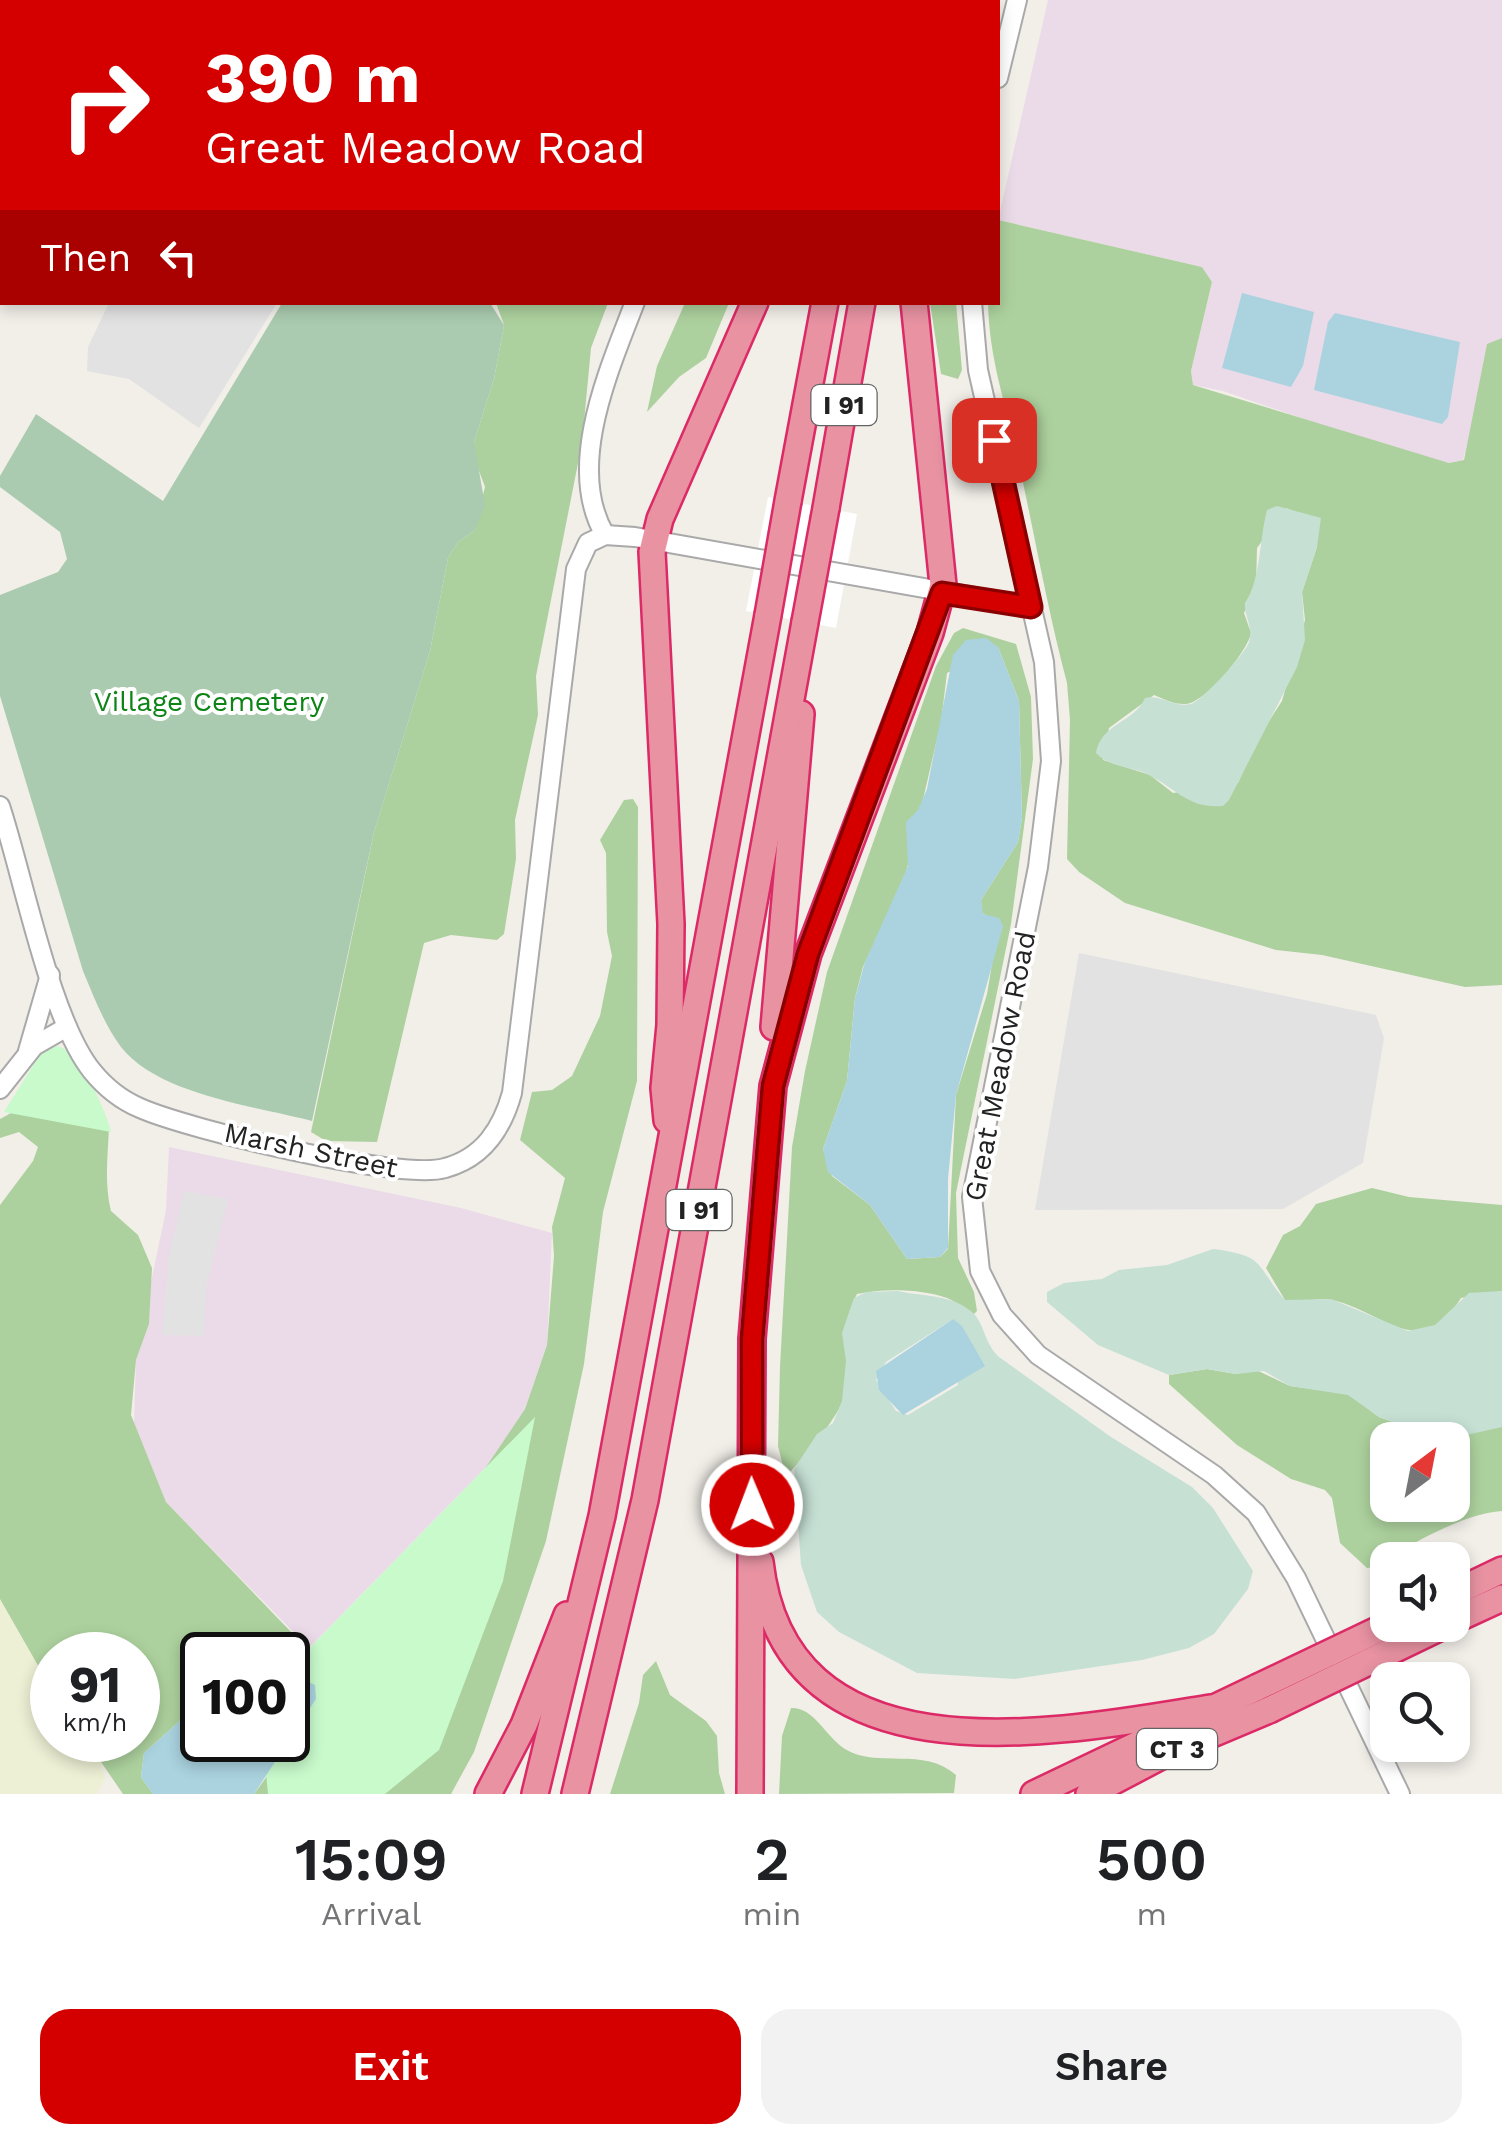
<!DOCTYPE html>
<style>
body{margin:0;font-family:"Work Sans",sans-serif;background:#f2f2f2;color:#202124;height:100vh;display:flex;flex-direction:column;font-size:38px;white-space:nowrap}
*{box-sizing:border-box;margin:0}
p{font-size:32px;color:#757577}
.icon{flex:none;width:55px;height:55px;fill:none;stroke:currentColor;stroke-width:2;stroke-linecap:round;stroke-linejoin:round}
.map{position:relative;height:1794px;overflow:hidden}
.details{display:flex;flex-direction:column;background:#fff;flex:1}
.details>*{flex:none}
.hud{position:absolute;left:0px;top:0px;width:1000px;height:305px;box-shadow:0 5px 15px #0003;background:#d40000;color:#fff;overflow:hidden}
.needle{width:65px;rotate:32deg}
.tools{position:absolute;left:1370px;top:1422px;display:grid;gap:20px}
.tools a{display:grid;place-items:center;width:100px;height:100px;border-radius:20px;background:#fff;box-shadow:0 5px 15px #0003;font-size:50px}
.speed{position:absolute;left:30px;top:1632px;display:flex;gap:20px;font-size:50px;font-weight:700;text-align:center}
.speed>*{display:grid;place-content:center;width:130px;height:130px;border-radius:50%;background:#fff;box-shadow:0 5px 15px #0003;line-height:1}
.speed small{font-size:25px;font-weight:400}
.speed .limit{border:5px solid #111;border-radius:15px;background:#fff;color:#111}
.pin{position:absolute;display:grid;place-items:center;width:85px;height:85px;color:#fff;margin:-42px;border-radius:20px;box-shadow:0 5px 15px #0006}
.me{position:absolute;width:110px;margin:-55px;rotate:359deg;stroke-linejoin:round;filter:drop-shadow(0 0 8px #0008)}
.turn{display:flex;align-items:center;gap:35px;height:210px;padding:0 40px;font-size:45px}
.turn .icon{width:130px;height:130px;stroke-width:2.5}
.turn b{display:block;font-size:70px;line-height:85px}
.then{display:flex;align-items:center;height:95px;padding:0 40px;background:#0003;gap:20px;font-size:38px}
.eta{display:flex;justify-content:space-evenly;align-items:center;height:170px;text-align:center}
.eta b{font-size:60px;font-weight:600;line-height:70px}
.button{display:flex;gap:20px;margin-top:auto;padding:20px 40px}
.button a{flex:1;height:115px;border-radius:30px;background:#d40000;color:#fff;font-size:40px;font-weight:600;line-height:115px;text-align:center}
.button a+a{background:#f2f2f2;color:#202124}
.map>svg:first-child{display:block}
</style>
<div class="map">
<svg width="1502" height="1794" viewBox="0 0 1502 1794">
<rect width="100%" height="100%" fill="#f2efe9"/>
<!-- industrial -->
<g fill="#ebdbe8">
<polygon points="1048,0 1502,0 1502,338 1495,341 1463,460 1449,463 1397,451 1223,391 1193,385 1191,371 1212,282 1202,267 998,220"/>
<polygon points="169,1147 461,1208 552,1233 547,1345 525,1409 487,1466 309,1648 166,1502 134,1424 136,1360 149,1324 150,1287 166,1210"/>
</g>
<!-- farmland -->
<polygon fill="#eef0d5" points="0,1599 52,1690 52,1740 86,1740 101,1763 105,1778 97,1794 0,1794"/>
<!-- forest -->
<g fill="#add19e" fill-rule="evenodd">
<path d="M 998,220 L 1202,267 L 1212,282 L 1191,371 L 1193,385 L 1449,463 L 1464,460 L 1487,344 L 1502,338 L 1502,985 L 1465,987 L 1322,955 L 1276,950 L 1125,903 L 1079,872 L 1067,859 L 1070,720 L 1067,683 C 1047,608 1034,531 1017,455 C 1005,402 989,357 988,303 L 998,302 ZM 1286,508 L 1304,516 L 1317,547 L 1302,592 L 1305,620 L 1282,701 L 1256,741 L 1238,783 L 1173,793 L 1150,775 L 1103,760 L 1109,728 L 1154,695 C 1164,699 1175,705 1186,704 C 1205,703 1248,651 1251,633 L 1244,613 L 1256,587 L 1257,548 Z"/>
<polygon points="496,303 608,303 591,348 582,443 536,676 538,715 515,820 516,859 504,934 497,940 451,935 424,943 377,1142 326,1141 311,1132 374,832 430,651 448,558 458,542 474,531 485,487 475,460 474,442 494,379 504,325"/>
<polygon points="685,303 729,303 706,358 679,377 647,412 657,366"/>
<polygon points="930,303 956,303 962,370 958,379 941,374"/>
<path d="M 963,628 L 1016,644 L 1031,697 L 1033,759 L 1011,924 L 956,1193 L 958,1258 L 974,1292 L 977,1311 L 974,1314 C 963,1310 958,1302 947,1298 C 922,1289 883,1288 857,1294 C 835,1335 854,1363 842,1402 C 837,1418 803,1459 790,1472 L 783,1466 L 778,1446 L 780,1367 L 792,1147 L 805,1071 L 827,972 L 936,666 L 954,633 ZM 998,647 L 1019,701 L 1022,818 L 1018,842 L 981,900 L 982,913 L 989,917 L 994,952 L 987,994 L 956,1095 L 948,1249 L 940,1257 L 907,1259 L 870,1205 L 832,1176 L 823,1149 L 847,1081 L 855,998 L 863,967 L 905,877 L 941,722 L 947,673 Z"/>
<path d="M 633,799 L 638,807 L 637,1081 L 603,1212 L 584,1364 L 546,1541 L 474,1752 L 451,1794 L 254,1794 L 297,1735 L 288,1696 L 288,1655 L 246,1655 L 238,1650 L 231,1655 L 202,1655 L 202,1701 L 144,1753 L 141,1777 L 153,1794 L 123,1794 L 86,1740 L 138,1740 L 138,1655 L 52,1655 L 52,1690 L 0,1599 L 0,1205 L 33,1161 L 38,1147 L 19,1132 L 0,1138 L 0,1119 L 11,1113 L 109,1127 C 108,1154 104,1183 111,1211 L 138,1235 L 152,1268 L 149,1324 L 136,1360 L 131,1415 L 166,1502 L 318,1660 L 482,1473 L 525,1409 L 547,1345 L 554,1256 L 552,1227 L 565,1178 L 520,1140 L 532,1092 L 552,1090 L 572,1076 L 600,1016 L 612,956 L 607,932 L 606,853 L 600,840 L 624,800 Z"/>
<path d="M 1372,1188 L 1409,1197 L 1502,1205 L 1502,1291 L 1461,1298 C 1418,1364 1384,1311 1332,1300 C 1316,1296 1302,1306 1285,1300 L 1266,1268 L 1283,1235 L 1300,1226 L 1316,1204 Z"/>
<path d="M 1207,1369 L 1236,1374 L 1254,1369 L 1290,1386 L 1348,1394 L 1379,1417 L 1434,1437 L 1455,1439 L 1481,1428 L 1502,1427 L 1502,1511 C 1475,1513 1445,1527 1420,1540 C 1408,1546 1401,1559 1388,1560 L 1386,1566 L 1367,1568 L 1340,1543 L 1332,1498 L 1325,1490 L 1291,1479 L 1237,1445 L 1169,1384 L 1169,1375 ZM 1388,1440 L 1452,1440 L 1452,1505 L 1388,1505 Z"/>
<polygon points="656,1661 670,1695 706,1721 717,1736 719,1773 725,1794 610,1794 639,1703 643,1675"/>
<path d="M 791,1708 C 814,1707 825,1736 845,1749 C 877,1769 924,1746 956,1775 L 954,1793 L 779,1794 L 782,1736 Z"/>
</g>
<!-- wetland -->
<g fill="#c6e0d4" fill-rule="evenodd">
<path d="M 1277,506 L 1321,518 L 1317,547 L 1302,592 L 1305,640 L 1297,667 L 1229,800 L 1223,806 C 1189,809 1178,790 1149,775 C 1132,766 1110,768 1096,753 C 1101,723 1134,723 1145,698 C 1161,694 1174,708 1191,704 C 1202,701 1245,654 1249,642 C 1254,628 1244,617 1245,603 C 1261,580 1259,540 1267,510 Z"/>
<path d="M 1213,1249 C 1267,1256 1254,1264 1285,1300 L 1331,1299 L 1408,1331 L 1435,1325 L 1469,1293 L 1502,1291 L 1502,1427 L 1444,1440 L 1379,1417 L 1348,1395 L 1290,1386 L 1264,1371 L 1236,1374 L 1207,1369 L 1169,1375 L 1098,1345 L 1047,1302 L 1047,1292 L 1064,1283 L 1102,1279 L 1119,1270 L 1167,1265 Z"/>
<path d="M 898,1291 C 925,1297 955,1294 975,1315 C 984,1325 985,1344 999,1357 L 1111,1437 L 1192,1487 L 1213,1508 L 1253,1571 L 1248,1589 L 1214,1634 L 1189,1648 L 1142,1660 L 1015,1679 L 917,1673 L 839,1632 L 817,1612 L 801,1565 L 794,1469 L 817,1434 L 833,1423 L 842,1401 L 846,1361 L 842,1333 L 854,1298 L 866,1292 ZM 953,1319 L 958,1385 L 908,1415 L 896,1411 L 876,1380 L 886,1362 Z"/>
</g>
<!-- cemetery -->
<path fill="#aacbaf" d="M 490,303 L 504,325 L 494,379 L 474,442 L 485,505 L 474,531 L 458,542 L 448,558 L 430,651 L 374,832 L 312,1121 C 255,1106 159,1095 121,1047 C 104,1024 94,997 83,971 L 0,696 L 0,595 L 58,572 L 67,559 L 60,532 L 0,487 L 0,476 L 36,414 L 163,501 L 282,303 Z"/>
<!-- park -->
<g fill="#c8facc">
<path d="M 57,1046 C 80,1051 105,1109 111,1132 L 4,1112 L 41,1053 Z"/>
<polygon points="535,1417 503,1581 439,1750 385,1794 268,1794 263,1740 288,1740 288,1670"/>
</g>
<!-- parking -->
<g fill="#e2e2e2">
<polygon points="109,303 109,302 277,303 199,428 129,379 87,371 88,347"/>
<polygon points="1079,953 1376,1015 1384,1038 1363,1163 1283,1209 1035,1210"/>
<polygon points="184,1191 228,1199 206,1288 204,1336 162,1335 169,1257"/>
</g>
<!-- water -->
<g fill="#aad3df">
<polygon points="1242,293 1314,312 1303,366 1291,387 1222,368"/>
<polygon points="1335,313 1460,342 1448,417 1442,424 1314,390 1328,322"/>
<polygon points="986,638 998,647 1019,701 1022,818 1018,842 981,900 983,914 999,918 1003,926 956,1095 948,1179 948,1248 940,1257 907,1259 870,1205 828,1172 823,1149 847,1081 855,998 865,962 908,866 906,822 918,810 927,789 953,655 966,640"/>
<polygon points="953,1319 962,1326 985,1366 903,1415 879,1390 876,1371"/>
<polygon points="306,1681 315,1685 316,1699 254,1794 153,1794 141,1777 144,1753 202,1701 202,1740 288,1740 288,1696"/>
</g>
<!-- pier -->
<polygon fill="#fff" points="768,497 857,514 836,628 746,611"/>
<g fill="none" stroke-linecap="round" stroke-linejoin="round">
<!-- minor casing -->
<g stroke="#a9a9a9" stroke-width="22">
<g id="minor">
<polyline points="534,0 538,2"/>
<polyline points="96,2 98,0"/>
<polyline points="0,35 2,37"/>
<polyline points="998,78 1017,0"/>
<polyline points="0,138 2,134"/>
<polyline points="972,302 978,370 1044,662 1051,761 1038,867 972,1197 980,1271 1002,1315 1038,1355 1214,1475 1256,1513 1296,1578 1400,1794"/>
<path d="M 605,535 C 565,467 609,370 635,302"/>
<path d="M 0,806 C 23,875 50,1019 92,1071 C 105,1087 121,1100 140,1108 C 187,1129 401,1181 445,1168 C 483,1158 502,1129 512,1093 L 576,569 L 588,543 L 605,535 L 635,537 L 1031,607"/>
<polyline points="28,1051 50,975"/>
<polyline points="0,1089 34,1046 67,1027"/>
</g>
</g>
<!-- highway casing -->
<g stroke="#dc2a67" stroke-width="30">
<g id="highway">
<polyline points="872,2 873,0"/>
<polyline points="920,2 921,0"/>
<polyline points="941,2 941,0"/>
<polyline points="788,501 825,302"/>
<polyline points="826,508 862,302"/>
<polyline points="774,1027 801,714"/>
<polyline points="667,1120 664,1088 670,1025 671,924 652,552 660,519 755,302"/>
<path d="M 760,1562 C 786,1787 1058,1733 1210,1708"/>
<polyline points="1452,1594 1502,1570"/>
<polyline points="1452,1621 1502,1598"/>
<polyline points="488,1794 524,1725 567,1615"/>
<polyline points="535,1794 602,1516 768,615"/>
<polyline points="575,1794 645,1500 805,622"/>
<polyline points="750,1794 752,1339 773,1086 808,954 930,633 943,585 914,302"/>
<polyline points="1034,1794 1258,1687"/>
<polyline points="1089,1794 1167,1753 1269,1710"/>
</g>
</g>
<!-- minor -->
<use href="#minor" stroke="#fff" stroke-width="18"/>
<!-- highway -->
<use href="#highway" stroke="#e892a2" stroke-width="25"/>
<!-- highway-bridge casing -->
<g stroke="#dc2a67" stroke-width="30" stroke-linecap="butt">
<g id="highway-bridge">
<polyline points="768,615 788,501"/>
<polyline points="805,622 826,508"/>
<polyline points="1258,1687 1388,1625"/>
<polyline points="1269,1710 1445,1625"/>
</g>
</g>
<!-- highway-bridge -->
<use href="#highway-bridge" stroke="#e892a2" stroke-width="25"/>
</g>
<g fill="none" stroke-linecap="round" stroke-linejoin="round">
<!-- route casing -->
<g stroke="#8a0000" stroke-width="25">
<polyline id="route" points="752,1505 752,1339 773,1086 808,954 942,593 1031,607 994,440"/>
</g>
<!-- route -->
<use href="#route" stroke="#d40000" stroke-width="18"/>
</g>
<g text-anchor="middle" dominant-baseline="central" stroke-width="8" stroke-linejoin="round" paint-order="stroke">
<!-- shield labels -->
<g fill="#fff" stroke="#646464" stroke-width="2.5">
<rect x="811.5" y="385" width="65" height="40" rx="8"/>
<rect x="666.5" y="1190" width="65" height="40" rx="8"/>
<rect x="1137" y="1729" width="80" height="40" rx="8"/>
</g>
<g font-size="25" font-weight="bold" fill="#222">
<text x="844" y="405">I 91</text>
<text x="699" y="1210">I 91</text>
<text x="1177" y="1749">CT 3</text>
</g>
<!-- park labels -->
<g font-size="28" fill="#0c8416" stroke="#fff">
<text x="209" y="701">Village Cemetery</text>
</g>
<!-- street labels -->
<g font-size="28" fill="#222" stroke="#fff">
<text transform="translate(1000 1066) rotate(-79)">Great Meadow Road</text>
<text transform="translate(311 1150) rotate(12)">Marsh Street</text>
</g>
</g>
</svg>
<div class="tools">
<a><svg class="needle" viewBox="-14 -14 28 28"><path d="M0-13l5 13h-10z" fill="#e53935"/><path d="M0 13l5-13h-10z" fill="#757577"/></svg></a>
<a><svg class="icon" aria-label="sound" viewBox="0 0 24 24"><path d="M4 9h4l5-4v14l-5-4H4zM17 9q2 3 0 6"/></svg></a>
<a><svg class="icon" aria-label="search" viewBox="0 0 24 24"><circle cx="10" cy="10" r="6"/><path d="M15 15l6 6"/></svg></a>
</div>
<div class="speed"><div>91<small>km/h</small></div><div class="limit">100</div></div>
<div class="pin" style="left:994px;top:440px;background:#d93025"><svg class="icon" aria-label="arrive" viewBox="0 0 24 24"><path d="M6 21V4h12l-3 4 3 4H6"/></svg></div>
<svg class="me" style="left:752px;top:1505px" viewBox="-20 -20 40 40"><circle r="17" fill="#d40000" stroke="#fff" stroke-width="3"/><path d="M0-11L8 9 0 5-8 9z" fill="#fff"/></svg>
<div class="hud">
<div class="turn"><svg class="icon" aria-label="right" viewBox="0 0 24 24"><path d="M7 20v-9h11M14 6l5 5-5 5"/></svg><div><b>390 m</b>Great Meadow Road</div></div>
<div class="then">Then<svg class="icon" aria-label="left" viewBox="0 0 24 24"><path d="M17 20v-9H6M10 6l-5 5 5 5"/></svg></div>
</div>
</div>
<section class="details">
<div class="eta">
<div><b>15:09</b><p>Arrival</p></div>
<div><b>2</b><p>min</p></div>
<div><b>500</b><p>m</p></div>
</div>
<div class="button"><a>Exit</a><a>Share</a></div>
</section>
